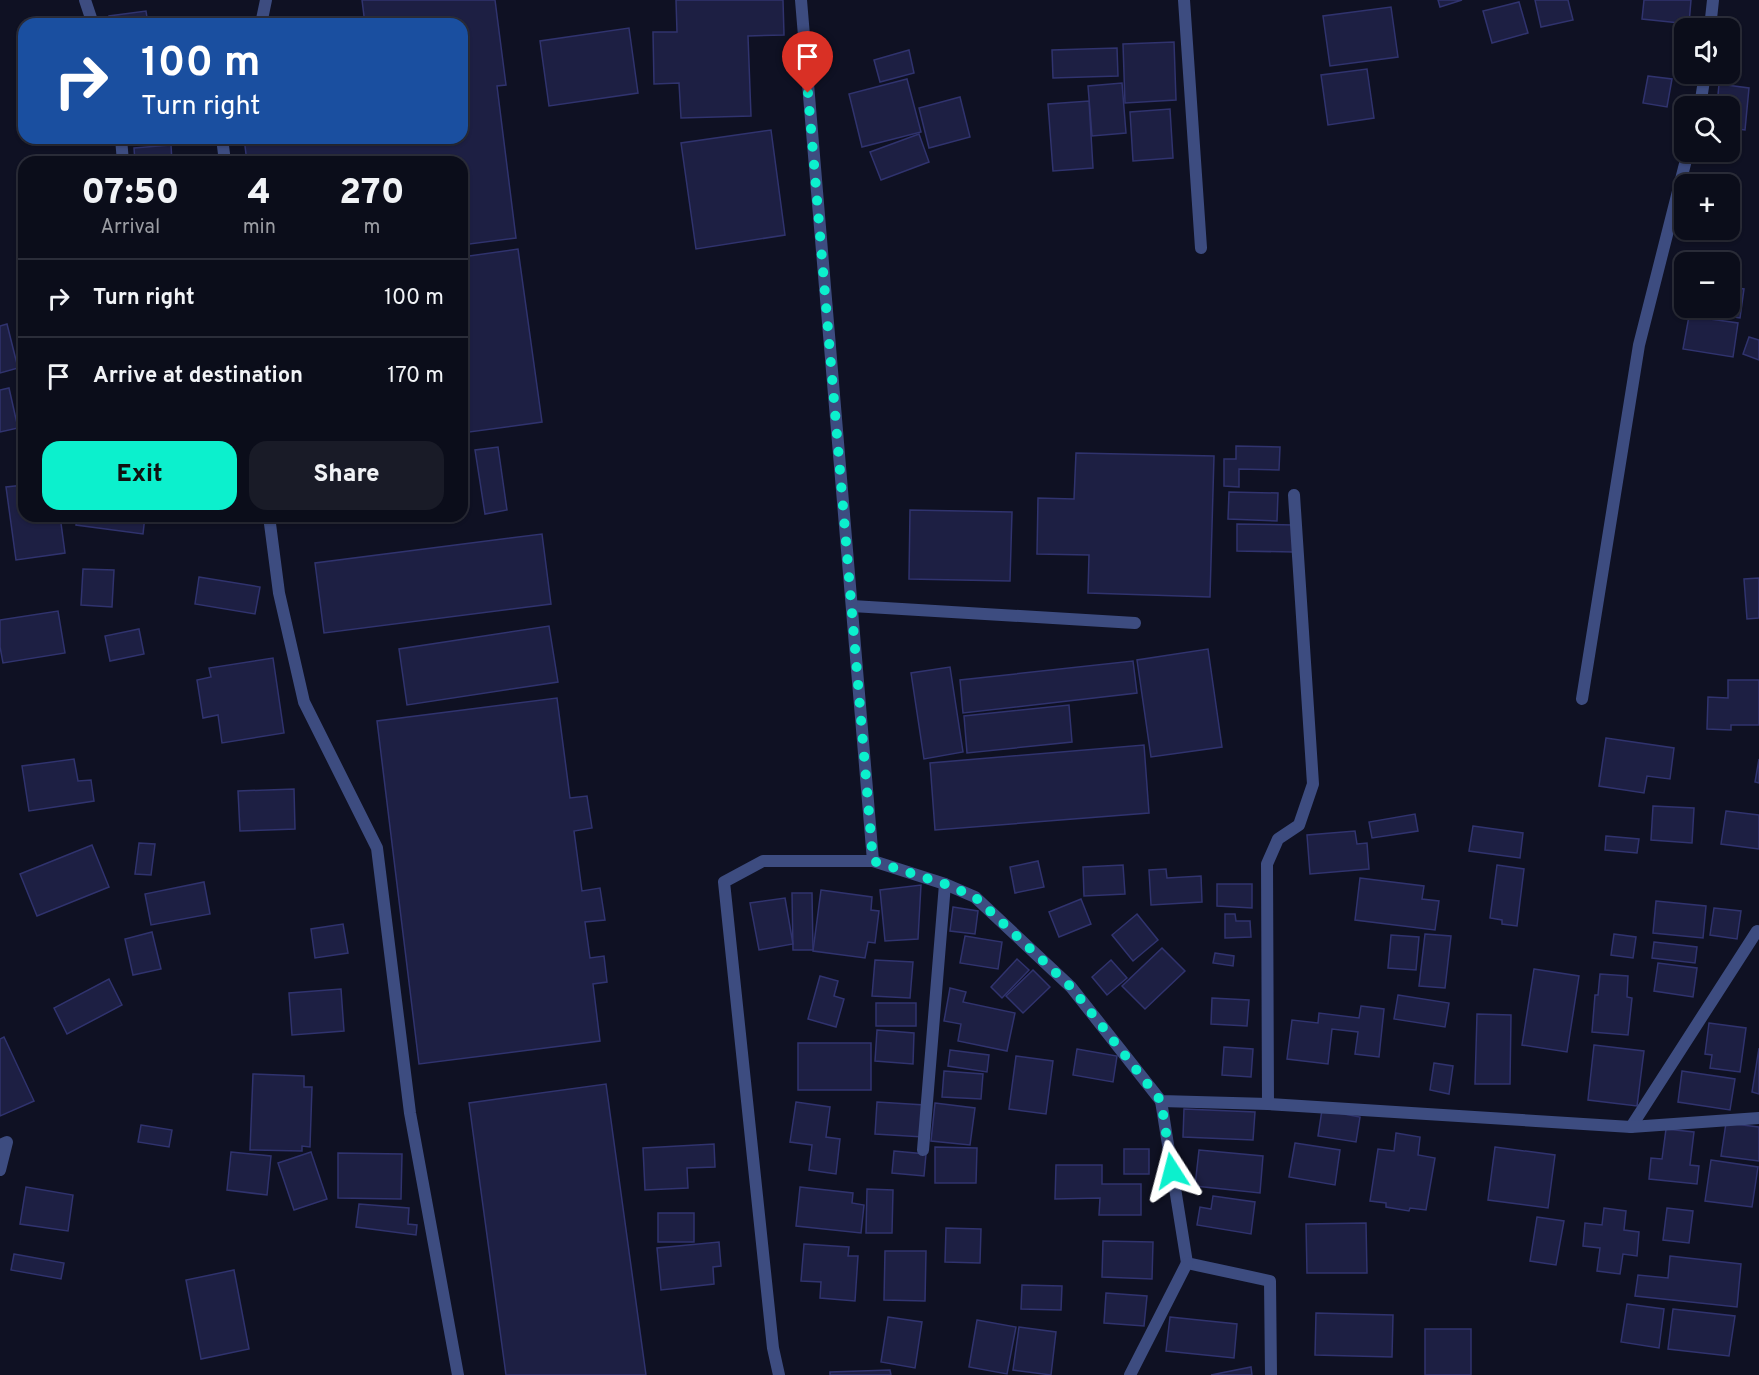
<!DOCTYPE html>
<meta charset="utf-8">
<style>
body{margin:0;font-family:Overpass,sans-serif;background:#191b27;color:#f1f3f6;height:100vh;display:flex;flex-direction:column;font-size:22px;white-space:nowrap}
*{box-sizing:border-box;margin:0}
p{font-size:20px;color:#9a9ca2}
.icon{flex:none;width:33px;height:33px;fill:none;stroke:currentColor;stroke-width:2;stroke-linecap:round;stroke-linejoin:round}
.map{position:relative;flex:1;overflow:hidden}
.panel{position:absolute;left:18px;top:156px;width:450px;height:366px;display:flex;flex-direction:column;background:#0b0d1a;border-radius:18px;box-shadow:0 2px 4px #0004,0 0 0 2px #2b2d39}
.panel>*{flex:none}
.top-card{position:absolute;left:18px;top:18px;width:450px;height:126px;border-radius:18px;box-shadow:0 2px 4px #0004,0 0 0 2px #2b2d39;background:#1a4fa0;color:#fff;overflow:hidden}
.tools{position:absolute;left:1674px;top:18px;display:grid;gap:12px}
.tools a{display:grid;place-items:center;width:66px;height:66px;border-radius:12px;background:#0b0d1a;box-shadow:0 2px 4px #0004,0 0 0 2px #2b2d39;font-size:30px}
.pin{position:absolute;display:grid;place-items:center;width:51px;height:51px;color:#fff;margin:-62px -26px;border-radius:50% 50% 50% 0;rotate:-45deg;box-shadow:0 0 6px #0007}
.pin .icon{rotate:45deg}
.me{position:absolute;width:66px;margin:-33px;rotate:351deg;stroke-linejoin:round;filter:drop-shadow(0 0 4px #0008)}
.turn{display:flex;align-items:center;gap:21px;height:126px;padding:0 24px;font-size:27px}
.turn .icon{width:78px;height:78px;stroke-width:2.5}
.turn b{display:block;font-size:42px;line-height:51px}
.eta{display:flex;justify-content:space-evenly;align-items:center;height:102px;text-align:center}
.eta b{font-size:36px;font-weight:800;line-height:42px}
.button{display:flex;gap:12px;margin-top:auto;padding:12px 24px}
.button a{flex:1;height:69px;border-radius:18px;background:#0cf0cd;color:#111;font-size:24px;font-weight:800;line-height:69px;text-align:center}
.button a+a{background:#191b27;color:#f1f3f6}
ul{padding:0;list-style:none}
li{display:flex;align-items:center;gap:18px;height:78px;padding:0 24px;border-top:2px solid #2b2d39}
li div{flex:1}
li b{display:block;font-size:22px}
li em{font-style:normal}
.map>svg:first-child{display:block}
</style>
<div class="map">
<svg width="1759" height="1375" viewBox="0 0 1759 1375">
<rect width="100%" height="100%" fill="#0f1123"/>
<!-- building -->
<g fill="#1d1f43" stroke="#30336e" stroke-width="1.5">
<polygon points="362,0 495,0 506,85 497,86 516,238 462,245 462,162 247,162 244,138 462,138 462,24 365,24"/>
<polygon points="676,0 783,0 784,35 748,36 751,116 681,118 679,83 654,84 653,32 677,32"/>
<polygon points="1438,0 1462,0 1440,7"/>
<polygon points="1535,0 1568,0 1573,20 1541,27"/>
<polygon points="1644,0 1691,0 1689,24 1642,19"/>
<polygon points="1519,2 1528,33 1492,43 1483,11"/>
<polygon points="1391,7 1398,57 1330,66 1323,16"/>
<polygon points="146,11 148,24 110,24 109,16"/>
<polygon points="629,28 638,93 549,106 540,41"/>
<polygon points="1174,42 1176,100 1125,103 1123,44"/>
<polygon points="1117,48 1118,76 1053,78 1052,50"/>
<polygon points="909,50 914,73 880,82 874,60"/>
<polygon points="1367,69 1374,118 1328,125 1321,75"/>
<polygon points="1648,76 1672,79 1667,107 1643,103"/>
<polygon points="907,79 921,132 862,147 849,94"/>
<polygon points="1122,83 1126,133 1092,136 1088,86"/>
<polygon points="1719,84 1749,88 1745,130 1730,128 1730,106 1717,106"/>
<polygon points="960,97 970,137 929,148 919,108"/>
<polygon points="1089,101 1093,168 1053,171 1048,104"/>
<polygon points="1170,109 1173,158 1133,161 1130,112"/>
<polygon points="771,130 785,235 696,249 681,143"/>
<polygon points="919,134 929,162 881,180 870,152"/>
<polygon points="171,145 172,162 135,162 134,148"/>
<polygon points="518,249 542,422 462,433 462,257"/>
<polygon points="1730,287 1744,289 1740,318 1693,311 1693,308 1730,308"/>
<polygon points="1689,316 1738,323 1733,357 1683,349"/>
<polygon points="7,324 18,368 0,373 0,326"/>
<polygon points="1749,337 1759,340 1759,360 1743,354"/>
<polygon points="9,388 18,428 0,432 0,390"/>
<polygon points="1236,446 1280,447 1279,470 1239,469 1239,487 1224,486 1224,459 1236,459"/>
<polygon points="498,447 507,510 485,514 475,450"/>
<polygon points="1076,453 1214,456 1210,597 1088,593 1089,555 1037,554 1038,498 1074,499"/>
<polygon points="24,485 24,516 60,516 65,553 16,560 6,487"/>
<polygon points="1229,492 1278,493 1277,521 1228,519"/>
<polygon points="910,510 1012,512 1010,581 909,579"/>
<polygon points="77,516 145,516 143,534 76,525"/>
<polygon points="207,516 242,516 242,519"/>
<polygon points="1237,524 1294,525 1293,552 1237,551"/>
<polygon points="542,534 551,604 324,633 315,563"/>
<polygon points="83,569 114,570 112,607 81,605"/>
<polygon points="199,577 260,587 255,614 195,604"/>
<polygon points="1759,578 1759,618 1747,619 1744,579"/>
<polygon points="58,611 65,653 3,663 0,647 0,620"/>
<polygon points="549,626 558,682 407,705 399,649"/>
<polygon points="139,629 144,654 110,661 105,636"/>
<polygon points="1208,649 1222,747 1151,757 1137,660"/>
<polygon points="273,658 284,733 222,743 218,715 203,718 197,680 211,677 209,668"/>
<polygon points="1133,661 1137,693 963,713 960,680"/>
<polygon points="950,667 963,752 924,759 911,673"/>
<polygon points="1728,680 1759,680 1759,725 1731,725 1731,730 1707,729 1708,697 1728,698"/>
<polygon points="557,698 570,798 587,796 592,828 574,831 582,891 600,888 605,920 585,922 590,958 604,956 607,982 593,984 600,1041 419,1064 377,721"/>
<polygon points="1069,705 1072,742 967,753 964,716"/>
<polygon points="1606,738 1674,748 1670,779 1647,776 1644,793 1599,786"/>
<polygon points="1144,745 1149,813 935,830 930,763"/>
<polygon points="74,759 78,781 91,780 94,801 29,811 22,766"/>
<polygon points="1759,759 1759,783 1755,782"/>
<polygon points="294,789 295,829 240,831 238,791"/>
<polygon points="1653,806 1694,808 1692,843 1651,840"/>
<polygon points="1726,811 1759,815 1759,849 1721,844"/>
<polygon points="1415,814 1418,831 1372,838 1369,822"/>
<polygon points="1473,826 1523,833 1520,858 1469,851"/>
<polygon points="1355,831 1357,844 1367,843 1369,869 1310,874 1307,835"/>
<polygon points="1606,836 1639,839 1637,853 1605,850"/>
<polygon points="139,843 155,844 151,875 135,874"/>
<polygon points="92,845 109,887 37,916 20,874"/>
<polygon points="1038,861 1044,887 1015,893 1010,867"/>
<polygon points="1123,865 1125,894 1084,896 1083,867"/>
<polygon points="1497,865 1524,869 1517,926 1502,924 1502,920 1490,918"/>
<polygon points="1166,869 1167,878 1201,876 1202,902 1151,905 1149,870"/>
<polygon points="1360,878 1424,886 1422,899 1439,901 1435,930 1355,920"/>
<polygon points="204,882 210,914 151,925 145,894"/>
<polygon points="1217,884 1252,884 1252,908 1217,906"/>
<polygon points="921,885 918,939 885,941 880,890"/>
<polygon points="821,890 872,897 871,910 879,911 875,943 868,942 865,958 813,951"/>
<polygon points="792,893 812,893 813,950 793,950"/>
<polygon points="785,898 793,944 759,950 750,903"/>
<polygon points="1081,899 1091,924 1059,937 1049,912"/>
<polygon points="1656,901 1706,906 1703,938 1653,933"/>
<polygon points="953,907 978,911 975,934 950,931"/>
<polygon points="1714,908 1741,911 1737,939 1710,935"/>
<polygon points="1137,914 1158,940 1133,961 1112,935"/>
<polygon points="1225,914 1235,914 1236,921 1250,921 1251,937 1225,938"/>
<polygon points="343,924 348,953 315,958 311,929"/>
<polygon points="152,932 161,969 133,975 125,939"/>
<polygon points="1425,934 1451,936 1445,988 1419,986"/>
<polygon points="1614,934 1636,937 1633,958 1611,955"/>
<polygon points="1391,935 1419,937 1416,970 1388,968"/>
<polygon points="965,936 1002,942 998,969 960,963"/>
<polygon points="1654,942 1697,947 1695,963 1652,958"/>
<polygon points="1162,948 1185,971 1145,1009 1122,986"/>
<polygon points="1215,953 1234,956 1233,966 1213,963"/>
<polygon points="1017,959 1029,970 1002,998 991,987"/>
<polygon points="875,960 913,962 910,998 872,996"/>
<polygon points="1111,960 1127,978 1107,995 1092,977"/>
<polygon points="1658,963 1697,968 1693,997 1654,991"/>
<polygon points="1534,969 1579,976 1567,1052 1522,1045"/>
<polygon points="1033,970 1050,987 1023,1013 1006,996"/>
<polygon points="1600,974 1628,976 1627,997 1632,998 1628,1035 1592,1032 1595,995 1598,995"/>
<polygon points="820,976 838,981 834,996 844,999 836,1027 808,1019"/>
<polygon points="109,979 122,1005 67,1034 54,1008"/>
<polygon points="950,988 966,992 963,1002 1015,1013 1007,1051 958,1041 961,1024 944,1021"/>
<polygon points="341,989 344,1031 292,1035 289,993"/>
<polygon points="1398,995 1449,1003 1445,1027 1394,1019"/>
<polygon points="1212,998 1249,1000 1247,1026 1211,1024"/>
<rect x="876" y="1003" width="40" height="23"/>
<polygon points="1361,1006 1384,1009 1379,1057 1355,1054 1358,1032 1332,1029 1328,1064 1287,1059 1292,1020 1318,1023 1319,1013 1359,1018"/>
<polygon points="1477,1014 1511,1015 1510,1084 1475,1084"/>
<polygon points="1709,1023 1746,1028 1740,1072 1710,1068 1712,1055 1705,1054"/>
<polygon points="877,1030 914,1033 913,1064 875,1061"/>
<polygon points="4,1037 34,1101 0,1116 0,1039"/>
<rect x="798" y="1043" width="73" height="47"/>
<polygon points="1594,1045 1644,1051 1637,1106 1588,1100"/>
<polygon points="1224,1047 1253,1049 1251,1077 1222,1075"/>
<polygon points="1759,1048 1759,1094 1752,1092"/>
<polygon points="1077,1049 1117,1056 1113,1082 1073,1075"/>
<polygon points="950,1050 989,1055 987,1072 948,1066"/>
<polygon points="1016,1056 1053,1061 1046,1114 1009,1109"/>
<polygon points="1434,1063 1453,1066 1449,1094 1430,1090"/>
<polygon points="944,1071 983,1074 981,1099 942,1097"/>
<polygon points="1682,1071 1735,1079 1730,1110 1678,1102"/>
<polygon points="253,1074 304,1076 304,1087 312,1087 310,1147 302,1146 302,1151 250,1150"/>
<polygon points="606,1084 646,1375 506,1375 469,1103"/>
<polygon points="796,1102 830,1107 826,1137 840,1139 836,1174 809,1170 812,1145 790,1142"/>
<polygon points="877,1102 925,1105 923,1137 875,1134"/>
<polygon points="935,1103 975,1108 970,1145 931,1141"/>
<polygon points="1184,1109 1255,1112 1253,1140 1183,1137"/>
<polygon points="1322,1110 1360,1117 1356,1142 1318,1136"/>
<polygon points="1726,1123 1759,1127 1759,1161 1721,1156"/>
<polygon points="141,1125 172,1130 169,1147 138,1142"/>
<polygon points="1666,1129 1694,1132 1690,1165 1699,1166 1697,1184 1649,1179 1651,1158 1662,1159"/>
<polygon points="1396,1133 1420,1137 1418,1155 1435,1158 1426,1210 1410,1208 1409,1211 1386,1207 1386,1203 1370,1201 1378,1149 1394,1151"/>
<polygon points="1295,1143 1340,1150 1335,1185 1289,1177"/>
<polygon points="714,1144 715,1167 687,1168 688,1188 645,1190 643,1148"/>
<polygon points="935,1147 977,1148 976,1183 935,1183"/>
<polygon points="1495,1147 1555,1155 1548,1208 1488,1200"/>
<rect x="1124" y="1149" width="25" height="25"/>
<polygon points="1199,1150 1263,1156 1260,1193 1195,1186"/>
<polygon points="894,1151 926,1154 924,1176 892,1173"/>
<polygon points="231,1152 271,1156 267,1195 227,1190"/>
<polygon points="311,1152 327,1199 294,1210 278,1163"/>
<polygon points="338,1153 402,1154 401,1199 338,1198"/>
<polygon points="1711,1160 1758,1167 1752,1207 1705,1201"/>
<polygon points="1056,1165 1102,1165 1102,1184 1141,1184 1141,1215 1099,1215 1100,1198 1055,1199"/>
<polygon points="26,1187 73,1195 68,1231 20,1224"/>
<polygon points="800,1187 853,1193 852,1203 864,1205 861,1233 796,1226"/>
<polygon points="867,1189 893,1190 892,1233 866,1233"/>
<polygon points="1213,1196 1255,1202 1251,1234 1197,1225 1200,1207 1211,1209"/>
<polygon points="359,1204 409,1208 408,1224 417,1225 416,1235 356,1227"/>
<polygon points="1604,1208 1626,1211 1624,1230 1639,1232 1637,1256 1623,1254 1620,1274 1597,1271 1600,1248 1583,1246 1585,1223 1602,1225"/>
<polygon points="1667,1208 1693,1211 1689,1243 1663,1240"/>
<rect x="658" y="1213" width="36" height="29"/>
<polygon points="1537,1217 1564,1221 1556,1265 1530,1261"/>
<polygon points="1366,1223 1367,1273 1307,1273 1306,1224"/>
<polygon points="946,1228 981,1229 980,1263 945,1262"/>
<polygon points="1103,1241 1153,1242 1152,1279 1102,1277"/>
<polygon points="719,1242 721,1266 713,1267 714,1284 661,1290 657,1248"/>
<polygon points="804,1244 849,1247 848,1256 858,1256 855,1301 820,1298 821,1282 801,1281"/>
<polygon points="885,1251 926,1251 925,1301 884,1300"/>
<polygon points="14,1254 64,1263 61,1279 11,1270"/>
<polygon points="1670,1256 1741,1264 1737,1307 1635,1296 1638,1275 1668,1278"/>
<polygon points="234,1270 249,1349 201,1359 186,1280"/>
<polygon points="1022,1285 1062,1286 1061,1310 1021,1309"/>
<polygon points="1106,1293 1147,1296 1144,1326 1104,1323"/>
<polygon points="1627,1304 1664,1309 1659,1348 1621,1342"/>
<polygon points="1673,1309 1735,1316 1729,1356 1668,1349"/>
<polygon points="1316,1313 1393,1315 1392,1357 1315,1355"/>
<polygon points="888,1317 922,1322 915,1368 881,1362"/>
<polygon points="1170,1317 1237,1324 1234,1358 1166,1351"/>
<polygon points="977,1320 1016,1327 1007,1374 969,1367"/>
<polygon points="1019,1327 1056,1332 1051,1375 1013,1370"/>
<rect x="1425" y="1329" width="46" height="46"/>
<polygon points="1251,1367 1252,1375 1211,1375"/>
<polygon points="890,1370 891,1375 830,1375 830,1372"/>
</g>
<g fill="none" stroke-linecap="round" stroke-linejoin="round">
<!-- lane -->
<g stroke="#3d4c80" stroke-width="12">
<polyline points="261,24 266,0"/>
<polyline points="222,138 225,162"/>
<polyline points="269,516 279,593 304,702 377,848 410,1113 458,1375"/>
<polyline points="852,606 1135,623"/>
</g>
<!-- street -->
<g stroke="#3d4c80" stroke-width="12">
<polyline points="85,0 93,24"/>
<polyline points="801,0 873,861"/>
<polyline points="1184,0 1201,248"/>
<polyline points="1710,28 1713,0"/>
<polyline points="1700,106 1705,74"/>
<polyline points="121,138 123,162"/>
<polyline points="1582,699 1639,345 1688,152"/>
<polyline points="1161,1101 1187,1263 1270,1281 1271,1375"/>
<polyline points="1268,1104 1267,864 1278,839 1299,825 1313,784 1294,495"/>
<polyline points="1631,1127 1757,931"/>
<polyline points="0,1145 7,1142 0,1170"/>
<polyline points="923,1150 945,884"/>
<polyline points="779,1375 773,1348 724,882 763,861 873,861 945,884 975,897 1071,987 1161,1101 1268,1104 1631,1127 1759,1118"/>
<polyline points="1130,1375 1187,1263"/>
</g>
</g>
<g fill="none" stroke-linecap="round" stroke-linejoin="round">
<!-- route -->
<polyline stroke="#0cf0cd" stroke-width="10" stroke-dasharray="0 18" points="808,93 873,861 945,884 975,897 1071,987 1161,1101 1172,1171"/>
</g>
</svg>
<div class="tools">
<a><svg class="icon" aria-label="sound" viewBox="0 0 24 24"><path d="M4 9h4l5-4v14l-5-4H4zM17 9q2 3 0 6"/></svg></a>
<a><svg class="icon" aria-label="search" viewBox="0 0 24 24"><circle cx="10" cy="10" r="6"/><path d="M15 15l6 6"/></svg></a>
<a>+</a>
<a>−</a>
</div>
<div class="pin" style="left:808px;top:93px;background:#d93025"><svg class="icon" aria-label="arrive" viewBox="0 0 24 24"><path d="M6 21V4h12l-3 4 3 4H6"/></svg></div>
<svg class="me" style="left:1172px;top:1171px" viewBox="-20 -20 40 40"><path d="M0-17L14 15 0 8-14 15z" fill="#0cf0cd" stroke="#fff" stroke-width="4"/></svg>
<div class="top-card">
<div class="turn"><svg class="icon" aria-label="right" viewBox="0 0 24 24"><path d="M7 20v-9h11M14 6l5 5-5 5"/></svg><div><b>100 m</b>Turn right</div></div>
</div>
<section class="panel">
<div class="eta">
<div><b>07:50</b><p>Arrival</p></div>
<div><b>4</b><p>min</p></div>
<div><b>270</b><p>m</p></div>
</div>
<ul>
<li><svg class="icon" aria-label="right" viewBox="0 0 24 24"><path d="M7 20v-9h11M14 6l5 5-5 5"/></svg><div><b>Turn right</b></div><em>100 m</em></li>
<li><svg class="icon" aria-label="arrive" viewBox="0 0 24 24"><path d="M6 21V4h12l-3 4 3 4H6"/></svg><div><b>Arrive at destination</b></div><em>170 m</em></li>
</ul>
<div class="button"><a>Exit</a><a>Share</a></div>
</section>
</div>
